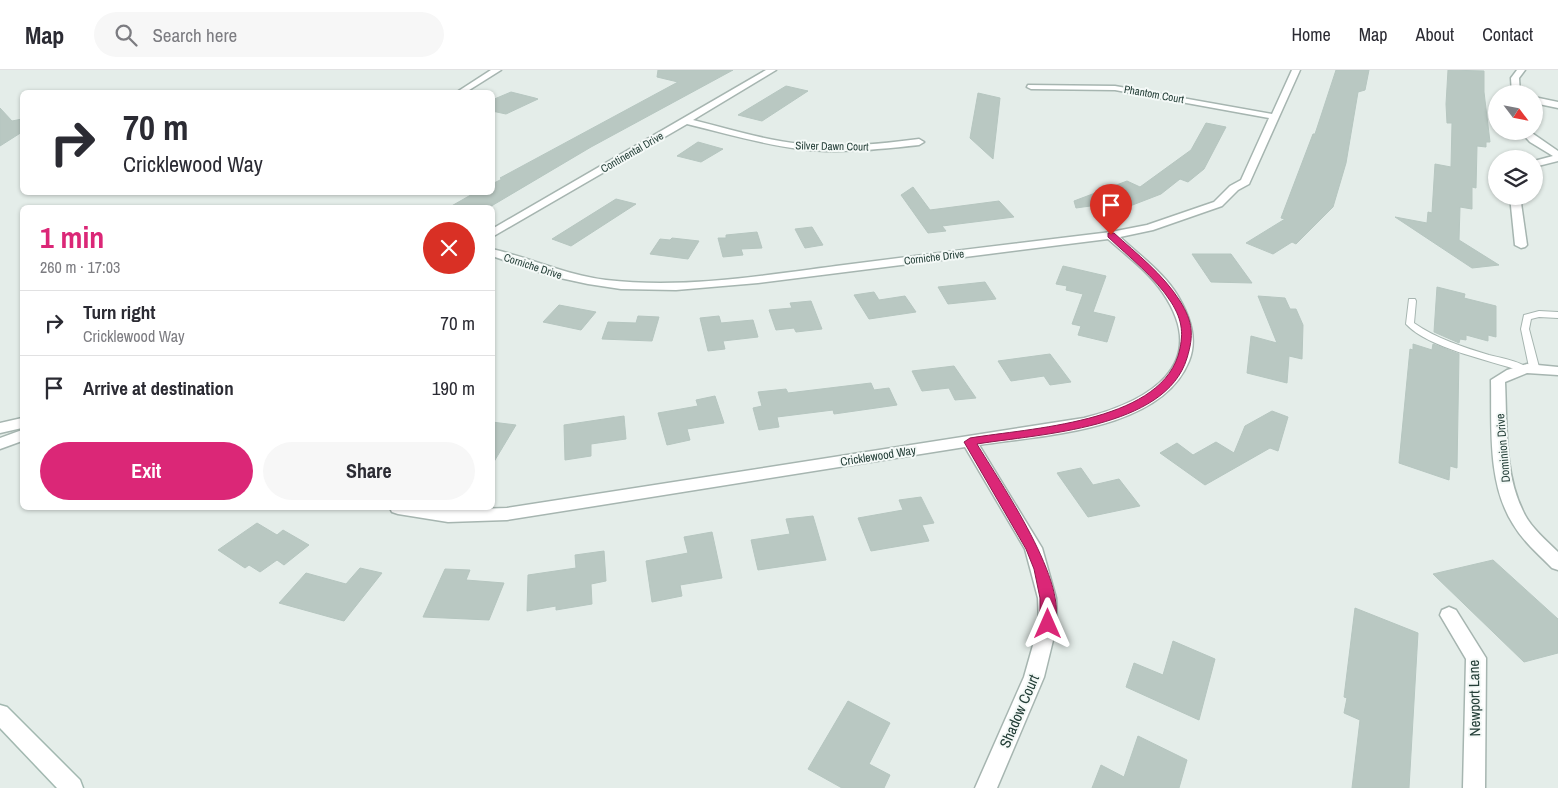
<!DOCTYPE html>
<meta charset="utf-8">
<style>
body{margin:0;font-family:"Archivo Narrow",sans-serif;background:#f7f7f7;color:#2b2b33;height:100vh;display:flex;flex-direction:column;font-size:19px;white-space:nowrap}
*{box-sizing:border-box;margin:0}
p{font-size:16px;color:#7c7c81}
.icon{flex:none;width:28px;height:28px;fill:none;stroke:currentColor;stroke-width:2;stroke-linecap:round;stroke-linejoin:round}
.map{position:relative;flex:1;overflow:hidden}
.sheet{position:absolute;left:20px;top:135px;width:475px;height:305px;display:flex;flex-direction:column;background:#fff;border-radius:8px;box-shadow:0 1px 4px #0004}
.sheet>*{flex:none}
.guide{position:absolute;left:20px;top:20px;width:475px;height:105px;border-radius:8px;box-shadow:0 1px 4px #0004;background:#fff;color:#2b2b33;overflow:hidden}
.needle{width:32px;rotate:122deg}
.buttons{position:absolute;left:1488px;top:15px;display:grid;gap:10px}
.buttons a{display:grid;place-items:center;width:55px;height:55px;border-radius:50%;background:#fff;box-shadow:0 1px 4px #0004;font-size:25px}
.pin{position:absolute;display:grid;place-items:center;width:42px;height:42px;color:#fff;margin:-51px -21px;border-radius:50% 50% 50% 0;rotate:-45deg;box-shadow:0 0 5px #0007}
.pin .icon{rotate:45deg}
.me{position:absolute;width:55px;margin:-28px;rotate:0deg;stroke-linejoin:round;filter:drop-shadow(0 0 4px #0008)}
.turn{display:flex;align-items:center;gap:18px;height:105px;padding:0 20px;font-size:22px}
.turn .icon{width:65px;height:65px;stroke-width:2.5}
.turn b{display:block;font-size:35px;line-height:42px}
.round{display:grid;place-items:center;flex:none;width:52px;height:52px;border-radius:26px;background:#f7f7f7}
.head{display:flex;align-items:center;justify-content:space-between;height:85px;padding:0 20px}
h1{font-size:30px;font-weight:700;line-height:38px;color:#db2777}
.button{display:flex;gap:10px;margin-top:auto;padding:10px 20px}
.button a{flex:1;height:58px;border-radius:30px;background:#db2777;color:#fff;font-size:20px;font-weight:700;line-height:58px;text-align:center}
.button a+a{background:#f7f7f7;color:#2b2b33}
ul{padding:0;list-style:none}
li{display:flex;align-items:center;gap:15px;height:65px;padding:0 20px;border-top:1px solid #e1e1e2}
li div{flex:1}
li b{display:block;font-size:19px}
li em{font-style:normal}
header{display:flex;align-items:center;gap:30px;box-sizing:border-box;height:70px;padding:0 25px;background:#fff;border-bottom:1px solid #e1e1e2}
header strong{font-size:24px}
nav{display:flex;gap:28px;margin-inline-start:auto;font-size:18px}
.search{width:350px;height:45px;background:#f7f7f7;display:flex;align-items:center;gap:12px;box-sizing:border-box;padding:0 18px;border-radius:28px;color:#7c7c81;font-size:19px}
.map>svg:first-child{display:block}
</style>
<header>
<strong>Map</strong>
<div class="search"><svg class="icon" aria-label="search" viewBox="0 0 24 24"><circle cx="10" cy="10" r="6"/><path d="M15 15l6 6"/></svg>Search here</div>
<nav><a>Home</a><a>Map</a><a>About</a><a>Contact</a></nav>
</header>
<div class="map">
<svg width="1558" height="718" viewBox="0 0 1558 718">
<rect width="100%" height="100%" fill="#e4ede9"/>
<!-- building -->
<g fill="#b9c8c2" stroke="#b6c6c0">
<polygon points="658,0 733,0 591,77 488,138 448,138 476,122 492,122 492,114 502,109 500,108 678,12 657,7"/>
<polygon points="1336,0 1369,0 1365,20 1358,22 1346,93 1333,137 1296,174 1292,172 1273,184 1246,173 1285,149 1281,148 1313,64 1315,64"/>
<polygon points="1448,0 1484,1 1484,22 1490,72 1486,72 1486,77 1477,76 1476,118 1472,117 1472,139 1460,137 1459,170 1499,195 1472,198 1395,147 1427,153 1428,142 1432,143 1435,94 1451,97 1452,53 1447,53 1446,34"/>
<polygon points="786,16 808,21 762,51 738,45"/>
<polygon points="511,22 535,28 538,29 506,44 492,41 492,30"/>
<polygon points="978,23 1000,28 993,89 970,68"/>
<polygon points="0,38 12,51 22,49 22,62 0,76"/>
<polygon points="1206,53 1226,57 1204,99 1188,112 1180,109 1161,124 1117,141 1114,135 1119,132 1076,138 1074,131 1127,111 1140,117 1191,80"/>
<polygon points="698,72 723,79 701,92 677,86"/>
<polygon points="913,117 930,140 999,131 1014,147 942,156 946,161 928,163 901,125"/>
<polygon points="616,129 636,134 571,176 552,169"/>
<polygon points="812,157 823,175 805,178 795,159"/>
<polygon points="757,162 762,178 741,179 743,185 723,187 718,168 726,168 726,165"/>
<polygon points="672,168 699,171 688,189 650,184 660,169 670,170"/>
<polygon points="1192,184 1231,184 1252,213 1211,212"/>
<polygon points="1063,196 1106,206 1093,242 1115,247 1107,272 1078,265 1081,256 1072,254 1083,224 1066,220 1067,216 1056,214"/>
<polygon points="985,212 996,229 948,234 938,217"/>
<polygon points="1437,217 1465,224 1464,228 1496,236 1496,267 1488,265 1488,271 1466,265 1466,270 1460,269 1459,273 1434,262"/>
<polygon points="874,222 879,230 905,226 916,242 869,249 854,225"/>
<polygon points="1258,226 1285,228 1290,239 1296,239 1303,255 1302,289 1289,286 1287,313 1247,303 1251,266 1277,273"/>
<polygon points="811,231 822,259 796,262 794,258 776,260 769,240 792,238 790,233"/>
<polygon points="559,235 596,242 581,260 543,252"/>
<polygon points="638,246 659,247 652,271 602,269 608,252 636,253"/>
<polygon points="719,246 721,253 753,250 758,267 723,271 725,279 708,281 700,248"/>
<polygon points="1413,274 1432,280 1433,274 1459,284 1457,398 1450,396 1449,410 1399,393 1410,279 1413,280"/>
<polygon points="1050,284 1071,312 1050,315 1044,306 1011,311 998,291"/>
<polygon points="954,296 976,328 955,330 949,318 922,321 912,301"/>
<polygon points="871,313 874,320 889,318 897,335 834,344 833,340 777,347 779,357 759,360 753,338 762,336 758,322 786,319 788,323"/>
<polygon points="715,326 724,353 687,359 690,370 667,375 658,343 698,336 696,330"/>
<polygon points="1272,341 1288,347 1278,381 1270,378 1205,415 1160,383 1177,373 1193,385 1216,372 1234,383 1245,356"/>
<polygon points="624,346 626,369 591,374 591,386 565,390 564,355"/>
<polygon points="492,352 516,355 492,395"/>
<polygon points="1081,398 1093,415 1119,409 1140,436 1088,447 1057,403"/>
<polygon points="921,427 934,453 922,455 929,471 871,481 858,448 903,440 899,430"/>
<polygon points="813,446 826,490 758,500 751,470 790,464 786,449"/>
<polygon points="257,453 277,465 283,460 309,475 284,495 277,490 260,502 249,495 245,498 218,480"/>
<polygon points="712,462 722,508 680,515 682,526 652,532 646,491 688,483 684,467"/>
<polygon points="604,481 606,511 591,514 592,534 556,540 556,536 527,541 528,505 576,498 575,485"/>
<polygon points="1493,490 1558,549 1558,583 1524,592 1433,504"/>
<polygon points="360,498 382,503 344,551 279,533 306,503 346,514"/>
<polygon points="445,499 470,500 466,510 504,513 489,550 423,547"/>
<polygon points="1355,538 1418,563 1409,718 1352,718 1360,650 1344,643 1347,628 1344,627"/>
<polygon points="1173,571 1215,589 1199,650 1126,617 1134,593 1163,605"/>
<polygon points="848,631 890,653 869,694 890,705 884,718 842,718 808,699"/>
<polygon points="1138,666 1187,690 1179,718 1092,718 1101,695 1124,707"/>
</g>
<g fill="none" stroke-linecap="round" stroke-linejoin="round">
<!-- service casing -->
<g stroke="#a6b5b0" stroke-width="2">
<g id="service">
<path d="M 1409,229 L 1415,229 L 1416,231 L 1414,253 C 1437,269 1463,277 1489,285 C 1501,288 1520,291 1529,299 L 1524,302 L 1521,301 C 1489,290 1428,278 1406,254 Z"/>
<polygon points="1539,241 1558,242 1558,248 1539,247 1531,249 1529,259 1539,297 1534,300 1529,297 1521,259 1524,245"/>
</g>
</g>
<!-- minor casing -->
<g stroke="#a6b5b0" stroke-width="3">
<g id="minor">
<polygon points="491,0 501,0 466,22 457,22"/>
<path d="M 766,0 L 776,0 L 693,50 C 729,59 764,70 801,74 C 840,78 880,74 919,69 L 924,72 L 919,75 C 880,79 839,84 800,79 C 761,74 724,63 687,54 L 492,167 L 492,159 Z"/>
<path d="M 1292,0 L 1300,0 L 1249,114 L 1238,120 L 1222,136 L 1153,160 L 1120,167 C 1138,184 1159,199 1174,220 C 1188,241 1199,266 1189,291 C 1161,361 1043,365 979,375 L 1042,478 L 1056,528 L 1057,554 L 1044,607 L 997,718 L 975,718 L 1024,607 L 1039,554 L 1038,528 L 1025,479 L 965,377 L 507,450 L 448,452 L 398,444 L 392,442 L 390,438 L 434,438 L 448,440 L 507,438 L 1084,348 C 1147,332 1212,296 1163,223 C 1149,202 1127,186 1108,169 L 758,213 L 676,220 L 621,219 L 588,214 L 551,206 L 492,186 L 492,179 C 531,188 566,205 606,210 C 682,219 760,206 836,196 C 928,184 1019,173 1111,162 L 1147,155 L 1214,132 L 1230,116 L 1241,110 L 1269,48 L 1115,20 L 1031,19 L 1027,17 L 1028,15 L 1115,16 L 1272,44 Z"/>
<polygon points="1517,0 1525,0 1519,8 1520,24 1512,24 1511,8"/>
<polygon points="1534,27 1558,32 1558,38 1534,33"/>
<polygon points="1520,61 1529,61 1558,81 1558,91 1534,97 1534,91 1553,86 1530,72"/>
<polygon points="1510,126 1520,126 1527,175 1525,177 1521,178 1515,175"/>
<path d="M 1527,294 L 1558,297 L 1558,305 L 1527,303 L 1505,312 C 1507,354 1504,403 1523,441 C 1530,457 1546,470 1558,482 L 1558,500 L 1552,498 C 1538,484 1523,471 1513,454 C 1487,413 1492,357 1491,310 L 1507,300 Z"/>
<polygon points="22,348 22,358 0,363 0,353"/>
<polygon points="22,360 22,371 0,379 0,368"/>
<polygon points="1449,537 1456,540 1486,588 1485,718 1463,718 1466,589 1440,545 1442,540"/>
</g>
</g>
<!-- secondary casing -->
<g stroke="#a2b8b0" stroke-width="3">
<polygon id="secondary" points="0,635 7,637 80,710 83,718 57,718 0,658"/>
</g>
<!-- service -->
<use href="#service" fill="#fff" fill-rule="evenodd"/>
<!-- minor -->
<use href="#minor" fill="#fff" fill-rule="evenodd"/>
<!-- secondary -->
<use href="#secondary" fill="#fff" fill-rule="evenodd"/>
</g>
<!-- route -->
<path fill="#db2777" stroke="#8e194d" d="M 1108,163 L 1114,163 C 1137,184 1163,204 1180,231 C 1193,252 1194,265 1187,288 C 1166,359 1039,364 977,374 C 999,411 1073,517 1053,558 L 1048,560 L 1042,558 L 1040,554 L 1040,528 L 1034,499 L 1026,479 L 964,372 L 970,368 C 1030,358 1156,353 1178,286 C 1184,265 1183,251 1171,232 C 1155,207 1129,187 1108,167 Z"/>
<g text-anchor="middle" dominant-baseline="central" stroke-width="4" stroke-linejoin="round" paint-order="stroke">
<!-- far-street labels -->
<g font-size="11" fill="#233e37" stroke="#f4f9f7">
<text transform="translate(1154 24) rotate(10)">Phantom Court</text>
<text transform="translate(832 76) rotate(1)">Silver Dawn Court</text>
<text transform="translate(632 82) rotate(-30)">Continental Drive</text>
<text transform="translate(934 187) rotate(-7)">Corniche Drive</text>
<text transform="translate(533 196) rotate(18)">Corniche Drive</text>
</g>
<!-- street labels -->
<g font-size="12" fill="#233e37" stroke="#f4f9f7">
<text transform="translate(1503 378) rotate(-95)">Dominion Drive</text>
<text transform="translate(878 386) rotate(-9)">Cricklewood Way</text>
</g>
<!-- near-street labels -->
<g font-size="15" fill="#233e37" stroke="#f4f9f7">
<text transform="translate(1474 628) rotate(-91)">Newport Lane</text>
<text transform="translate(1019 641) rotate(-67)">Shadow Court</text>
</g>
</g>
</svg>
<div class="buttons">
<a><svg class="needle" viewBox="-14 -14 28 28"><path d="M0-13l5 13h-10z" fill="#e53935"/><path d="M0 13l5-13h-10z" fill="#7c7c81"/></svg></a>
<a><svg class="icon" aria-label="layers" viewBox="0 0 24 24"><path d="M12 4l9 5-9 5-9-5zM3 14l9 5 9-5"/></svg></a>
</div>
<div class="pin" style="left:1111px;top:165px;background:#d93025"><svg class="icon" aria-label="arrive" viewBox="0 0 24 24"><path d="M6 21V4h12l-3 4 3 4H6"/></svg></div>
<svg class="me" style="left:1048px;top:554px" viewBox="-20 -20 40 40"><path d="M0-17L14 15 0 8-14 15z" fill="#db2777" stroke="#fff" stroke-width="4"/></svg>
<div class="guide">
<div class="turn"><svg class="icon" aria-label="right" viewBox="0 0 24 24"><path d="M7 20v-9h11M14 6l5 5-5 5"/></svg><div><b>70 m</b>Cricklewood Way</div></div>
</div>
<section class="sheet">
<div class="head"><div><h1>1 min</h1><p>260 m · 17:03</p></div><a class="round" style="background:#d93025;color:#fff"><svg class="icon" aria-label="close" viewBox="0 0 24 24"><path d="M6 6l12 12M18 6L6 18"/></svg></a></div>
<ul>
<li><svg class="icon" aria-label="right" viewBox="0 0 24 24"><path d="M7 20v-9h11M14 6l5 5-5 5"/></svg><div><b>Turn right</b><p>Cricklewood Way</p></div><em>70 m</em></li>
<li><svg class="icon" aria-label="arrive" viewBox="0 0 24 24"><path d="M6 21V4h12l-3 4 3 4H6"/></svg><div><b>Arrive at destination</b></div><em>190 m</em></li>
</ul>
<div class="button"><a>Exit</a><a>Share</a></div>
</section>
</div>
